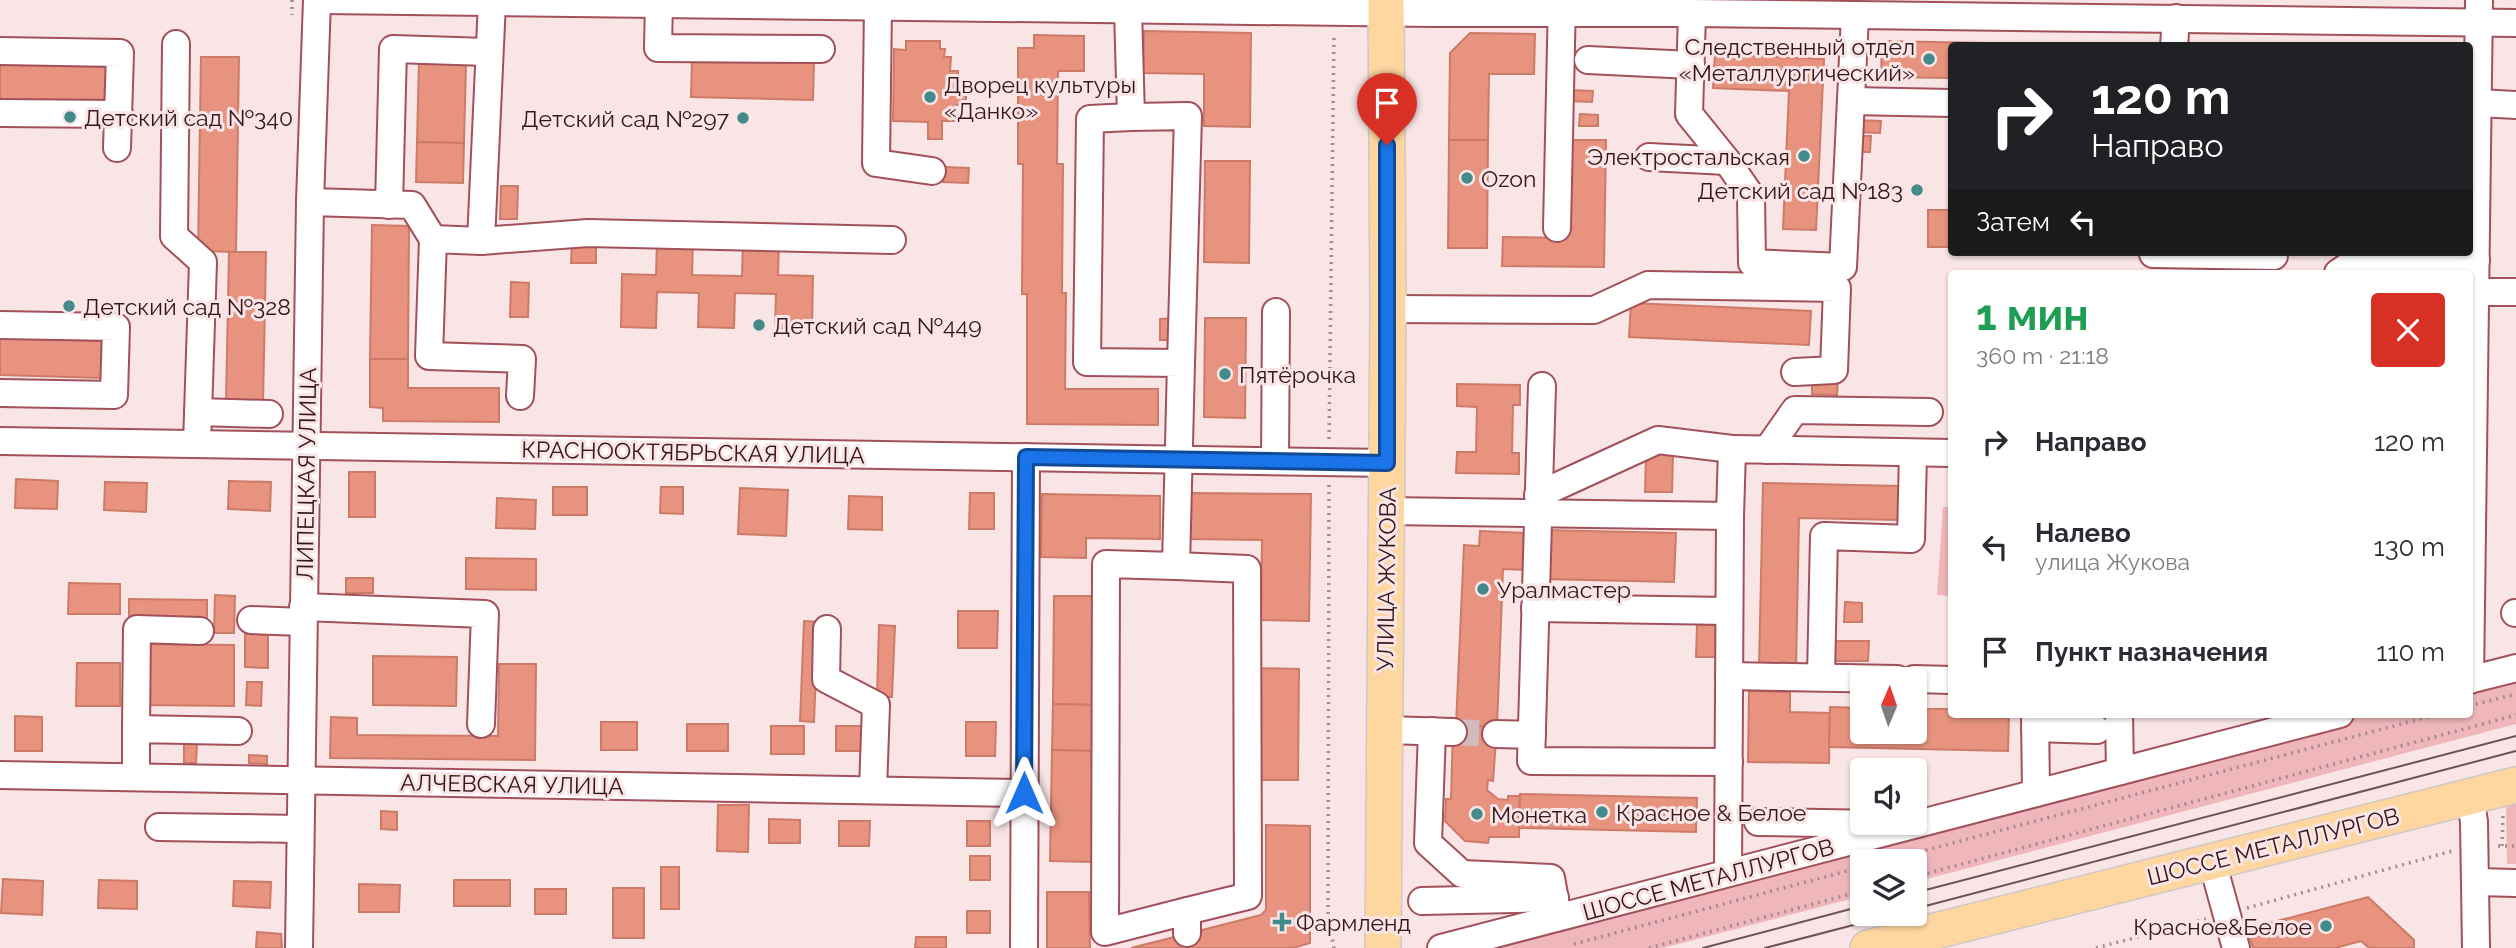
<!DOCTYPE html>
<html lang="ru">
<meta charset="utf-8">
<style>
body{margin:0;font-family:Raleway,sans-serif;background:#f7f7f7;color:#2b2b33;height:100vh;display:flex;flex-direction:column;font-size:26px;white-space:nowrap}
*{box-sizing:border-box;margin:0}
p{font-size:23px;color:#7c7c81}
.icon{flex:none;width:38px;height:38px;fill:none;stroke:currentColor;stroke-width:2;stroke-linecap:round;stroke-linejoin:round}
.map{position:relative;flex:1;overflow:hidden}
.side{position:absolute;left:1948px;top:270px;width:525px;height:448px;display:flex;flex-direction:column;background:#fff;border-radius:7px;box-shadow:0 2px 5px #0004}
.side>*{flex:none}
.hud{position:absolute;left:1948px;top:42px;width:525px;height:214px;border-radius:7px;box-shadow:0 2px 5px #0004;background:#202124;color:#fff;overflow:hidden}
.needle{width:46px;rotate:2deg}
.controls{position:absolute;left:1850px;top:667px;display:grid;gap:14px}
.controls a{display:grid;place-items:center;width:77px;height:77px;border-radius:7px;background:#fff;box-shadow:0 2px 5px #0004;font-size:35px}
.pin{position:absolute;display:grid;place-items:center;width:60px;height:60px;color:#fff;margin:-72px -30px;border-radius:50% 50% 50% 0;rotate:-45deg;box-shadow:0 0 7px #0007}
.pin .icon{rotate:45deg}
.me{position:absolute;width:77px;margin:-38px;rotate:0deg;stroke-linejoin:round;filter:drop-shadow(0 0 5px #0008)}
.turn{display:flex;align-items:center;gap:24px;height:147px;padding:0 28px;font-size:32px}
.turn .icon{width:91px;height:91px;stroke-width:2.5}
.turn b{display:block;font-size:49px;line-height:60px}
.then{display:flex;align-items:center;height:66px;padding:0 28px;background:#0003;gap:14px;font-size:26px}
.round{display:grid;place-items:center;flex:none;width:74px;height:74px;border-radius:7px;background:#f7f7f7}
.head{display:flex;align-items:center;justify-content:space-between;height:119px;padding:0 28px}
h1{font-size:42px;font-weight:700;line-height:52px;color:#1e9e55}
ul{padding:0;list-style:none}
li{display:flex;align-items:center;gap:21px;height:105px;padding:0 28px}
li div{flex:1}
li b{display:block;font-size:26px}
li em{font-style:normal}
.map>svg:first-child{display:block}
</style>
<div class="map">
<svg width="2516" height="948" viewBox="0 0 2516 948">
<rect width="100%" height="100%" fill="#f9e5e6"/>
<!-- green -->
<g fill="#efb6bb">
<polygon points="1943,507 1951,507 1951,596 1937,595"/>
<polygon points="2516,673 2516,724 1915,882 1914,861 1862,861 1862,896 1663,948 1470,948 2361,714 2469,714 2469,686"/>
<polygon points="2516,804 2516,864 2507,864 2506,807"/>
</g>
<!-- building -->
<g fill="#e7937f" stroke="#cd7b69" stroke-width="2">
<polygon points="1144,31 1251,33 1250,127 1204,126 1204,74 1143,73"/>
<polygon points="1470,33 1535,34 1534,74 1489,74 1488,140 1449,140 1450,53"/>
<polygon points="1034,35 1084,36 1084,71 1058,71 1057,164 1063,164 1062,293 1066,293 1065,389 1158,389 1158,425 1027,424 1027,294 1022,294 1023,164 1018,164 1018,48 1034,48"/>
<polygon points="906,41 940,41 940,49 945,49 944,57 951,57 950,71 958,71 958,89 966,89 966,105 956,105 955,121 942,121 942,139 928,139 928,122 893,121 894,49 906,50"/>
<polygon points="1882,41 1985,43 1985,46 1951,46 1951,78 1881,77"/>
<polygon points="1715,54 1824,59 1816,230 1783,229 1789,91 1713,88"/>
<polygon points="201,57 239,57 236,252 198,251"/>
<polygon points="692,58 814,61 813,100 691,97"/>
<polygon points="419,61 466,62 464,143 417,142"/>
<polygon points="0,65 111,67 110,105 0,103"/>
<polygon points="1570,90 1593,91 1592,102 1570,101"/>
<polygon points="1580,114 1598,115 1598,126 1579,126"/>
<polygon points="1854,120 1881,121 1880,133 1854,132"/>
<polygon points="1853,136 1871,136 1870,152 1853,152"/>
<polygon points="1449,140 1488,140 1487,248 1448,248"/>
<polygon points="1568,140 1606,140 1604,267 1502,266 1503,237 1566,238"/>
<polygon points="417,142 464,143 463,183 416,182"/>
<polygon points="1205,161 1250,161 1249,263 1204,262"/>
<polygon points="944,167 969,168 968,183 943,182"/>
<polygon points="501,186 518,186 517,219 500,219"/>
<rect x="1928" y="210" width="23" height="37"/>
<polygon points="372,225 409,226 408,359 370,359"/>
<polygon points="657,240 693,241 692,275 742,276 743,241 779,242 778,275 813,276 812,329 775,328 776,294 735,293 734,328 698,327 699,293 657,292 656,328 621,327 622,274 656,275"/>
<polygon points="572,241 596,242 596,263 571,263"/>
<polygon points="229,252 266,252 263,405 226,404"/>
<polygon points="511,282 529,283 528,317 510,317"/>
<polygon points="1631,303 1811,311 1809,345 1629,337"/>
<polygon points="1173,318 1173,340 1160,340 1160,319"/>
<polygon points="1205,318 1246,318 1245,418 1204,417"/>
<polygon points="0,338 103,341 102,378 0,375"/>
<polygon points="370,359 408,359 408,388 499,388 499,422 383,421 383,408 370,407"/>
<polygon points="1812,377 1838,378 1837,395 1812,394"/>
<polygon points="1457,384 1520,385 1520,405 1513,405 1512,453 1519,453 1519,474 1456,473 1457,452 1476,452 1477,407 1457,406"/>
<polygon points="1646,454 1673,454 1672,492 1645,492"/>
<rect x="349" y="472" width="26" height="45"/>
<polygon points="16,479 58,481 57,509 15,508"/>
<polygon points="229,481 271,482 270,511 228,509"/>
<polygon points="105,482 147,483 146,512 104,510"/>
<polygon points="1763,483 1899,486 1899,520 1799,518 1796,668 1759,668"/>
<rect x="553" y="487" width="34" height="28"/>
<polygon points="661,487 683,487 683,514 660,513"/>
<polygon points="740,488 788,490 786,536 738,534"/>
<polygon points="970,493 994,493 994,529 969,529"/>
<polygon points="1190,493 1311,494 1309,621 1261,620 1262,540 1189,539"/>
<polygon points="1042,494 1160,496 1160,539 1086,538 1086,558 1041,557"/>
<polygon points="849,496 882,497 882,530 848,529"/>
<polygon points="497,498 536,500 535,529 496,528"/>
<polygon points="1543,530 1676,533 1674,582 1542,579"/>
<polygon points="1480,531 1529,533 1528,570 1503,569 1497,727 1456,725 1464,545 1479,546"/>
<polygon points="466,558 536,559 536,590 466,589"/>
<rect x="346" y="578" width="27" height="15"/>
<polygon points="69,583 120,584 120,614 68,614"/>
<polygon points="215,595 235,596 234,633 214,633"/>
<polygon points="1054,596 1096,596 1094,705 1053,704"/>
<polygon points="129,599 207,600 207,619 129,618"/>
<polygon points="1845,602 1862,603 1862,622 1844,622"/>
<polygon points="958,611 998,611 997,648 958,648"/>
<polygon points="804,621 818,622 814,722 800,721"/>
<polygon points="879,625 895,626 892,697 877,697"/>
<polygon points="1697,625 1716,625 1716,657 1696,657"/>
<polygon points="245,633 268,634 268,668 245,667"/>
<polygon points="1835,641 1869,641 1868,661 1835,661"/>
<polygon points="143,644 234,645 234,706 142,705"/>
<polygon points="373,656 457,657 456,706 373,705"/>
<polygon points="77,663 120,663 120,706 76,706"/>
<polygon points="499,664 536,664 535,760 330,758 331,717 357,718 357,735 498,736"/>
<polygon points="1254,668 1299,669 1298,780 1253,780"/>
<polygon points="247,682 262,682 261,706 246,705"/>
<polygon points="1749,691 1790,692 1790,712 1830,713 1829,763 1748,762"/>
<polygon points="1053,704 1103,705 1102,751 1052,750"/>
<polygon points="1830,707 1862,708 1862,732 1914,732 1914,709 1951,709 1951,714 2009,714 2008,751 1829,747"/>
<polygon points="15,716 42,717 42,751 15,751"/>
<rect x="601" y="722" width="36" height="28"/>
<polygon points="966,722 996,722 995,756 966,756"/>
<rect x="687" y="724" width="41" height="27"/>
<polygon points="1456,725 1497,727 1493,781 1488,780 1487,790 1498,799 1508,800 1508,796 1520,796 1519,837 1489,837 1488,843 1465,841 1445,821 1446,799 1451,799 1453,729"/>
<rect x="771" y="726" width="33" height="28"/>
<polygon points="836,726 871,726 870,751 836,751"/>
<polygon points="184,744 197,744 196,763 184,763"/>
<polygon points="1052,750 1095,751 1094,862 1050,861"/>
<polygon points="249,755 267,756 267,764 249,763"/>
<polygon points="1520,794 1697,798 1696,832 1519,828"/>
<polygon points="718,805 749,805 748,852 717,851"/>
<polygon points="381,811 397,812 397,830 381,829"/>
<polygon points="769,819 800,820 800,843 769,843"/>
<polygon points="839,821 870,821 869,846 839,846"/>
<rect x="967" y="821" width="23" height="25"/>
<polygon points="1266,825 1310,826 1310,943 1293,948 1131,948 1261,915 1266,910"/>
<rect x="970" y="856" width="20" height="24"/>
<rect x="661" y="867" width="18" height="42"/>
<polygon points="3,879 43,881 42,915 1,913"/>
<polygon points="99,880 137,881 137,909 98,908"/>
<rect x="454" y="880" width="56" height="26"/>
<polygon points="234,881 271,882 270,908 233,906"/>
<polygon points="359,884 400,885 399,912 359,912"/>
<rect x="613" y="888" width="31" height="50"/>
<rect x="535" y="889" width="31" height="25"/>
<polygon points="1047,892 1089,892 1090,948 1047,948"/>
<polygon points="2368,897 2414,940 2414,948 2369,948 2361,941 2335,948 2253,948 2247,929"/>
<rect x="967" y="911" width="23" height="22"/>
<polygon points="257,932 281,934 282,948 256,948"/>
<polygon points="916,937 946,937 946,948 915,948"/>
</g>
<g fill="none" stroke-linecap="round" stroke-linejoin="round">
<!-- minor-tunnel -->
<polyline stroke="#d2bbbd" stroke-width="26" stroke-dasharray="26 13" stroke-linecap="butt" points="1453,732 1496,734"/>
<!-- minor casing -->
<g stroke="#a2515b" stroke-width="30">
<g id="minor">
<polyline points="323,0 1432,13 1692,13 2516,23"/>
<polyline points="659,0 658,48 821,49"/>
<polyline points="492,2 481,241 433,239 429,356 522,359 520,396"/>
<polyline points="878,5 876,163 932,171"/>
<polyline points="1128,9 1131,117 1090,119 1087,362 1181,363 1176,566 1106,564 1105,932 1187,911"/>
<polyline points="1692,13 1689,114 1727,161 1751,196 1752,263 1843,267 1855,15"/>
<polyline points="176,44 174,236 203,262 197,444"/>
<polyline points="2174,46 2176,18"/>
<polyline points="0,51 120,53 117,148"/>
<polyline points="1588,60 1691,65"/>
<polyline points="1851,101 1951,103"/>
<polyline points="2478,103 2516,105"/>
<polyline points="0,113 119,114"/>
<polyline points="1131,117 1188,116 1181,363"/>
<polyline points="1649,157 1727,161"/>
<polyline points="310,202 412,205 433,239"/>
<polyline points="389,205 393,49 488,52"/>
<polyline points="1557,228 1562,0"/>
<polyline points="481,241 588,233 892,240"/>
<polyline points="2360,252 2360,258 2476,260"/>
<polyline points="2153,254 2274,256 2274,252"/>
<polyline points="2338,273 2360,258"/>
<polyline points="2475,292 2516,292"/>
<polyline points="1388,309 1594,310 1648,285 1837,288 1834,370 1795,372"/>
<polyline points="0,325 116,327 114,395 0,393"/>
<polyline points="1542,386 1531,761 1729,762"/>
<polyline points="198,412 269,414"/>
<polyline points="0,441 1387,463"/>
<polyline points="1767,450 1795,410 1929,412"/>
<polyline points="1275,461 1276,312"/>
<polyline points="1538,495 1658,440 1732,449"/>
<polyline points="1387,511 1730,516 1732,449 1951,453"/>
<polyline points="1176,566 1247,569 1248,896 1187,911 1187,933"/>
<polyline points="303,607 485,614 481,724"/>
<polyline points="1535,608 1728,611"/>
<polyline points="2515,613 2516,613"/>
<polyline points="251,620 303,622"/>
<polyline points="827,629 826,679 876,705 873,790"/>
<polyline points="1729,676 1897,679"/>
<polyline points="1821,677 1824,536 1911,539 1913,453"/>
<polyline points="1914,679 1951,680"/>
<polyline points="2469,680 2516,668"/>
<polyline points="2470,680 2479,0"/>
<polyline points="2035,714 2036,793"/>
<polyline points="2119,714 2120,771"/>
<polyline points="2035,728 2097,730"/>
<polyline points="136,729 137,629 200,631"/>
<polyline points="1385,730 1453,732"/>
<polyline points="1432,731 1428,843 1462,874 1551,878 1558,917"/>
<polyline points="1496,734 1532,735"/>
<polyline points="0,775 1024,793"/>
<polyline points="136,777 136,729 238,731"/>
<polyline points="2470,796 2474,822 2476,948"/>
<polyline points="1758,822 1882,824"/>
<polyline points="159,827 300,829"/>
<polyline points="2212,861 2236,948"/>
<polyline points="1728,873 1730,516"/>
<polyline points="2476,882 2516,883"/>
<polyline points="1422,901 1555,898"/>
<polyline points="299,948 310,202 317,0"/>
<polyline points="1024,948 1026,457"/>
<polyline points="1441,948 2340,714"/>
</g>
</g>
<!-- major casing -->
<g stroke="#cfc7c8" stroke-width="38">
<g id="major">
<polyline points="1383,948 1388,309 1386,0"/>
<polyline points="1868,948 2516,785"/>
</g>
</g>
<!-- path -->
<g stroke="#a58b8d" stroke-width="3.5" stroke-dasharray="2 5" stroke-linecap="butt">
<polyline points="292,0 292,15"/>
<polyline points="1329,439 1334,35"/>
<polyline points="1329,485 1328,916 1334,948"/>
<polyline points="2469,706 2516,694"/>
<polyline points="2498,846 2516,846"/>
<polyline points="2502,846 2503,816"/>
<polyline points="1885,861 2439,714"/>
<polyline points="1914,877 2516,715"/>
<polyline points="2247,908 2452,851"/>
<polyline points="1574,944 1862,867"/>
<polyline points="1649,948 1862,891"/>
<polyline points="2096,948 2206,919"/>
</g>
<!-- minor -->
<use href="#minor" stroke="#fff" stroke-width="26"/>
<!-- major -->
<use href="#major" stroke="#fed7a0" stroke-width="35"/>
<!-- tram -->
<g stroke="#705256" stroke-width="2">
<polyline points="1914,893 2516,736"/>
<polyline points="1914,909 2516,751"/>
<polyline points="1703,948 1862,906"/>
<polyline points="1765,948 1896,914"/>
</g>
</g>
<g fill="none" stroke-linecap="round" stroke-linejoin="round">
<!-- route casing -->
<g stroke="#114b97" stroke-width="18">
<polyline id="route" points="1024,793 1026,457 1387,463 1387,145"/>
</g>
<!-- route -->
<use href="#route" stroke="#1a73e8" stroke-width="12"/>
</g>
<!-- markers -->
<g fill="#438b8a" stroke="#f9e5e6" stroke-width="2.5">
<circle cx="1929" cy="59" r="7"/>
<circle cx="930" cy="97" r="7"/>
<circle cx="70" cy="117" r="7"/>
<circle cx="743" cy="118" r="7"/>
<circle cx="1804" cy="156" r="7"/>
<circle cx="1467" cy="178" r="7"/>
<circle cx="1917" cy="190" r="7"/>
<circle cx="69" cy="306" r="7"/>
<circle cx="759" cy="325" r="7"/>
<circle cx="1225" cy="374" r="7"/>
<circle cx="1483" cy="589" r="7"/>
<circle cx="1602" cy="812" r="7"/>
<circle cx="1477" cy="814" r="7"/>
<path d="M1278.5 911.5h7v7h7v7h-7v7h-7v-7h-7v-7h7z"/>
<circle cx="2326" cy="926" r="7"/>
</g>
<g text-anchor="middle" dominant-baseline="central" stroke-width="6" stroke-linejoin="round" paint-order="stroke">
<!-- poi labels -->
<g font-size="23" fill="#37151a" stroke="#f9e5e6" text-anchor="start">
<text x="1915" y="46" text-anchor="end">Следственный отдел<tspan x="1915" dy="26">«Металлургический»</tspan></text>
<text x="944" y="84">Дворец культуры<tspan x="944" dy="26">«Данко»</tspan></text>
<text x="84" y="117">Детский сад №340</text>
<text x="729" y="118" text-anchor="end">Детский сад №297</text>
<text x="1790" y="156" text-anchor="end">Электростальская</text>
<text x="1481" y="178">Ozon</text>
<text x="1903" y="190" text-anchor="end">Детский сад №183</text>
<text x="83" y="306">Детский сад №328</text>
<text x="773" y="325">Детский сад №449</text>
<text x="1239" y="374">Пятёрочка</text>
<text x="1497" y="589">Уралмастер</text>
<text x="1616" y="812">Красное &amp; Белое</text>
<text x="1491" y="814">Монетка</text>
<text x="1296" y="922">Фармленд</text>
<text x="2312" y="926" text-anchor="end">Красное&amp;Белое</text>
</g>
<!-- street labels -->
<g font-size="23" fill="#37151a" stroke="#f9e5e6">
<text transform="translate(693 452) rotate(1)">КРАСНООКТЯБРЬСКАЯ УЛИЦА</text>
<text transform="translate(306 474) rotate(-89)">ЛИПЕЦКАЯ УЛИЦА</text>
<text transform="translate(1386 579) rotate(-89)">УЛИЦА ЖУКОВА</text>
<text transform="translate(512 784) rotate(1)">АЛЧЕВСКАЯ УЛИЦА</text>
<text transform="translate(2273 846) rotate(-14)">ШОССЕ МЕТАЛЛУРГОВ</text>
<text transform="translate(1708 879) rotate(-15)">ШОССЕ МЕТАЛЛУРГОВ</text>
</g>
</g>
</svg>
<div class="controls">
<a><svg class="needle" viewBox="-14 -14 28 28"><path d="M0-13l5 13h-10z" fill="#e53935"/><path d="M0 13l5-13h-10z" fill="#7c7c81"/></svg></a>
<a><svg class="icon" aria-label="sound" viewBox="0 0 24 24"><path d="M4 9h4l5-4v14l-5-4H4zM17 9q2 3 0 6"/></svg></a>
<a><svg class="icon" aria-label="layers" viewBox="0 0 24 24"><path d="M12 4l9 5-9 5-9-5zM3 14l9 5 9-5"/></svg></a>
</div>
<div class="pin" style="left:1387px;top:145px;background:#d93025"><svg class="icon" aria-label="arrive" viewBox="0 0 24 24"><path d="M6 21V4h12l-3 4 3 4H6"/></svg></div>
<svg class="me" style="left:1024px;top:793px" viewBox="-20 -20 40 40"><path d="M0-17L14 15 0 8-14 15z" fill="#1a73e8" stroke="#fff" stroke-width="4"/></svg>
<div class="hud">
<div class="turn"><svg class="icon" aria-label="right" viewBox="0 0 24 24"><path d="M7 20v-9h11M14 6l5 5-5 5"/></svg><div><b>120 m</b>Направо</div></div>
<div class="then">Затем<svg class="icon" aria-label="left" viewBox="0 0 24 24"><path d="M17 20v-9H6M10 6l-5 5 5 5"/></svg></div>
</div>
<section class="side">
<div class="head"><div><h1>1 мин</h1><p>360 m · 21:18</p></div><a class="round" style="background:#d93025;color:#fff"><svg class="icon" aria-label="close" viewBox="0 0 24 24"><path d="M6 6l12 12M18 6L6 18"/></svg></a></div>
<ul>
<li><svg class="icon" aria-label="right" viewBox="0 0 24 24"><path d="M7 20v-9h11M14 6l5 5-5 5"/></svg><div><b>Направо</b></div><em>120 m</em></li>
<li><svg class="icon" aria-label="left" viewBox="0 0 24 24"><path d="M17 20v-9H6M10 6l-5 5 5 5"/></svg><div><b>Налево</b><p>улица Жукова</p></div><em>130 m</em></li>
<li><svg class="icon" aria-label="arrive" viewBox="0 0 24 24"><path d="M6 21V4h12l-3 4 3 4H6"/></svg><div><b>Пункт назначения</b></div><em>110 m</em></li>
</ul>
</section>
</div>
